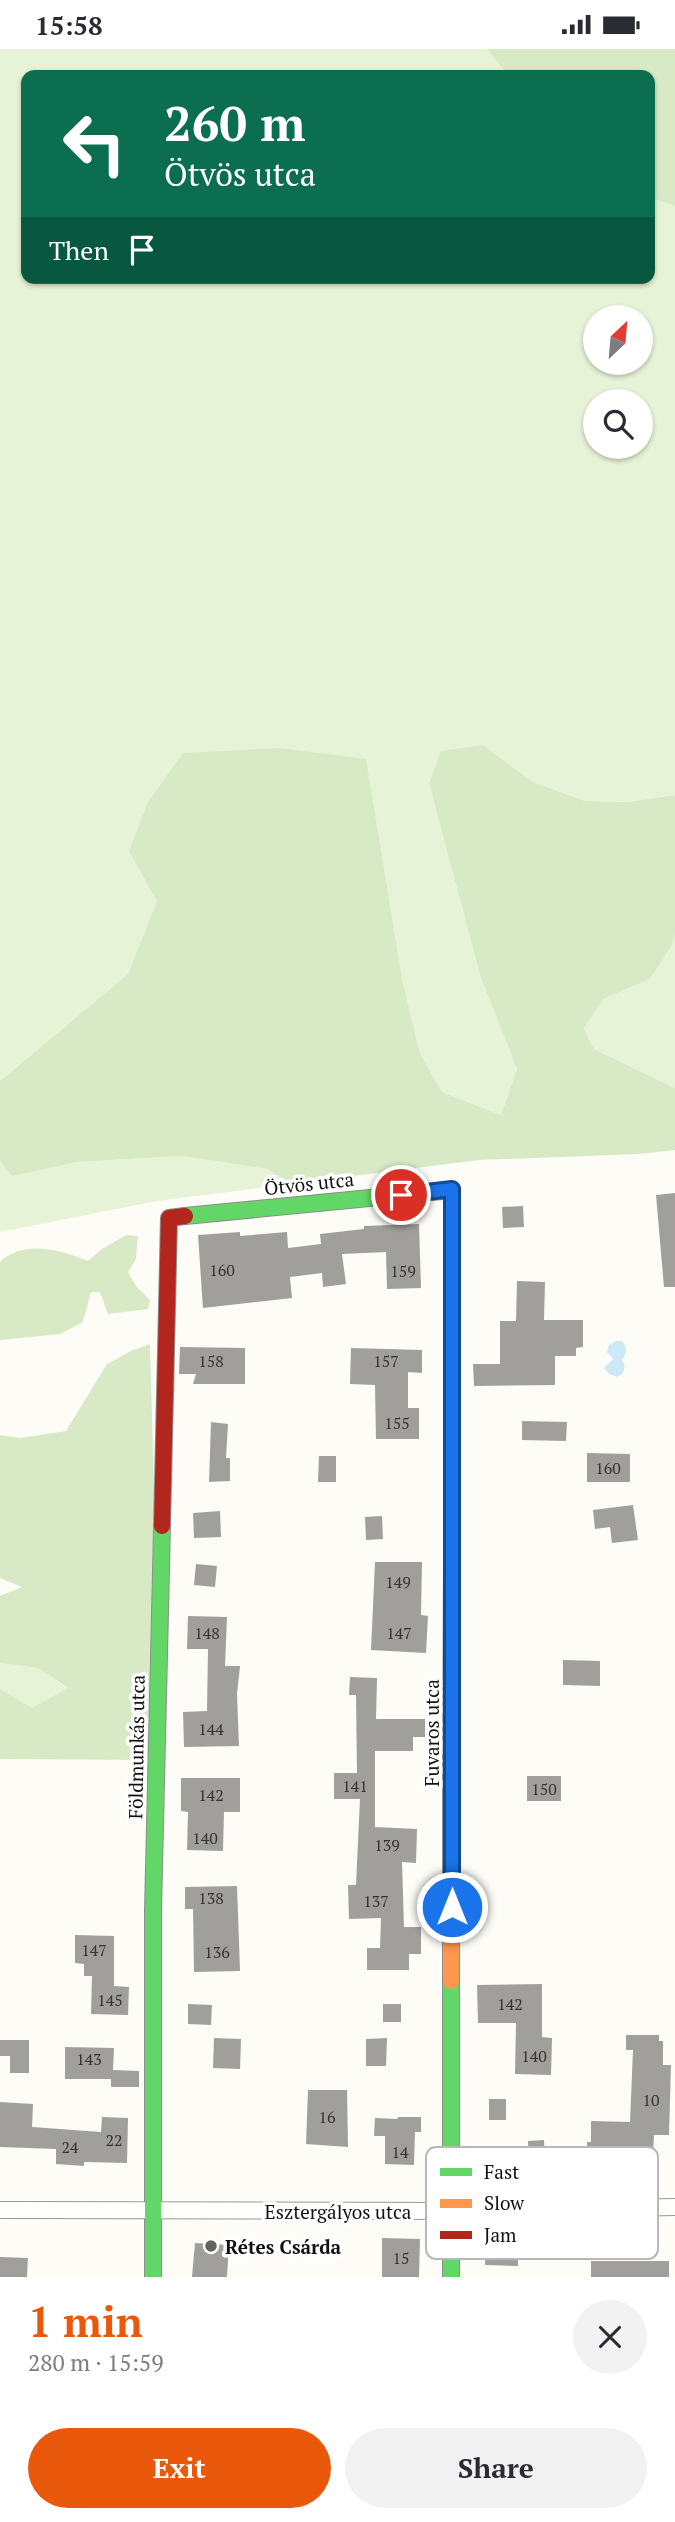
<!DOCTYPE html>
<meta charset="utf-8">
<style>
body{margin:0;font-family:"PT Serif",serif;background:#f2f2f3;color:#2b2b33;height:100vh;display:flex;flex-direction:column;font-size:26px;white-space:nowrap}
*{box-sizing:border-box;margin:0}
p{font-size:23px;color:#7c7c81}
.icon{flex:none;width:38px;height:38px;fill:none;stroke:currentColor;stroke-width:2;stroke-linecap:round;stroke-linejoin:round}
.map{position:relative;height:2228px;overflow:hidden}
.drawer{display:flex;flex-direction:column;background:#fff;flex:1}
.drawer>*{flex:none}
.guide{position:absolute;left:21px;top:21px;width:634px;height:214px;border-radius:14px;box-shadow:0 2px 5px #0004;background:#0b6e4f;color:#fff;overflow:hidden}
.needle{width:46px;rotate:26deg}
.controls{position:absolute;left:583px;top:256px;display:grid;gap:14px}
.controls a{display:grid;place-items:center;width:70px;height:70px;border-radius:50%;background:#fff;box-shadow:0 2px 5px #0004;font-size:35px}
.pin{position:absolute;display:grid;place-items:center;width:60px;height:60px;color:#fff;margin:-30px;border:4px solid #fff;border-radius:50%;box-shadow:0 2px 7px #0007}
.me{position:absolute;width:77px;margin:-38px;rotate:0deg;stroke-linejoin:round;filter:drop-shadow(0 0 5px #0008)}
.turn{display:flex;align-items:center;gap:24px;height:147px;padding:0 28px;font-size:32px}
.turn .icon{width:91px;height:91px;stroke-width:2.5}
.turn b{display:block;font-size:49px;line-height:60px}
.then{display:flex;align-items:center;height:66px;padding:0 28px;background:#0003;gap:14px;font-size:26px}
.round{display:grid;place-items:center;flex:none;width:74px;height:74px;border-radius:37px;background:#f2f2f3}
.overview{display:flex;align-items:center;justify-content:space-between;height:119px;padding:0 28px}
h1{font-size:42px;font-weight:700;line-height:52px;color:#ea580c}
.action{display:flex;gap:14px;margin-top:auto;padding:14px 28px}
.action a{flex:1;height:80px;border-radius:42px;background:#ea580c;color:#fff;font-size:28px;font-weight:700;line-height:80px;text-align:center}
.action a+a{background:#f2f2f3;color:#2b2b33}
.status{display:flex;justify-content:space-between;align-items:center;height:49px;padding:0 35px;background:#fff;direction:ltr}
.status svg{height:19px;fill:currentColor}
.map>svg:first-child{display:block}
</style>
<div class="status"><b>15:58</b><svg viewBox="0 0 49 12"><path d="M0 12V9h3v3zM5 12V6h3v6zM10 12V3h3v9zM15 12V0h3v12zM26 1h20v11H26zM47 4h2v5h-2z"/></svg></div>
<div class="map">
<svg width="675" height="2228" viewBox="0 0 675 2228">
<rect width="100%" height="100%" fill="#fdfcf7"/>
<!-- green -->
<g fill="#e7f3d7" fill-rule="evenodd">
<path d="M 0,0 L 487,0 L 507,26 L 26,26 L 26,229 L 649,229 L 649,148 L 675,157 L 675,746 L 628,753 L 585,752 L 533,733 L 483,696 L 429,735 L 481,929 L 517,1020 L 501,1066 L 442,1043 L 420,1004 L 402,930 L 157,852 L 128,925 L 0,1032 ZM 595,268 L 640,268 L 640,313 L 595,313 ZM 595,352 L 640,352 L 640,397 L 595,397 Z"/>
<polygon points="675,886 675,1039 594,1000 584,979 603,950 650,930 671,898"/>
<polygon points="182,1107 267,1120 291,1135 157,1152 0,1183 0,1112 12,1126 77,1113"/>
<polygon points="0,1614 38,1619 68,1640 32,1660 0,1640"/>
</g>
<!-- forest -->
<g fill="#d8eac5">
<polygon points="487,0 675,0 675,157 649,148 649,26 507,26"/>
<polygon points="483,696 533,733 585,752 628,753 675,746 675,886 671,898 650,930 603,950 584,979 594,1000 675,1039 675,1101 639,1105 479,1111 291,1135 267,1120 182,1107 77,1113 12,1127 0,1112 0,1032 128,925 157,852 129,802 148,753 183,704 280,699 366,710 402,930 420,1004 442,1043 501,1066 517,1020 481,929 429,735 441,702"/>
<path d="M 126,1186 L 138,1187 L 136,1210 L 128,1223 L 136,1237 L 150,1251 L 148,1260 L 108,1265 L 100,1243 L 91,1243 L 83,1273 L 60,1285 L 0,1291 L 0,1213 C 24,1190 61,1201 88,1212 L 102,1200 Z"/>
<polygon points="150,1295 154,1437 147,1711 0,1710 0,1640 32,1659 68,1639 38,1619 0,1614 0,1547 22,1538 0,1529 0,1386 20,1389 66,1382 107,1315 131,1302"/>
</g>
<!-- water -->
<path fill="#cde8f7" d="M 616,1292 L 622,1292 C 628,1300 627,1303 622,1311 L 625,1317 L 623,1324 L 617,1328 L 609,1325 L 604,1319 L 613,1310 L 607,1303 L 609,1296 Z"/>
<!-- building -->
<g fill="#a19f9c">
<polygon points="675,1144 675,1238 664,1238 656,1146"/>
<polygon points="523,1157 524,1178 503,1179 502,1158"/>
<polygon points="419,1175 421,1239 387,1240 386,1203 342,1205 346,1235 323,1238 322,1224 290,1228 292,1249 203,1259 198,1186 240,1183 240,1187 287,1183 288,1199 321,1195 320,1185 364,1180 364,1177"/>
<polygon points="517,1232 545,1233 544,1271 583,1271 583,1298 576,1299 576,1307 555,1307 555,1336 474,1337 473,1315 500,1315 500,1272 516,1272"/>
<polygon points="180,1298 245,1299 245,1335 193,1335 196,1325 179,1325"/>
<polygon points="351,1299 422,1301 422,1324 408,1323 408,1359 419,1359 419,1390 376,1390 375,1336 350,1335"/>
<polygon points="522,1372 567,1373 566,1392 522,1391"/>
<polygon points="211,1373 228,1375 226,1409 230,1409 230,1432 209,1433"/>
<polygon points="587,1404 630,1405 630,1433 587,1433"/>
<polygon points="319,1407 336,1407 336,1433 318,1433"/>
<polygon points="633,1456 638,1491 612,1494 610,1478 595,1480 593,1461"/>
<polygon points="220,1462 221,1488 194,1489 193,1464"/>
<polygon points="382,1467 383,1490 366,1491 365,1468"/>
<polygon points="375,1513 422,1513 421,1566 428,1567 426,1604 371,1601"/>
<polygon points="196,1515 217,1517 215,1538 194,1536"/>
<polygon points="188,1567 227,1568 225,1617 240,1617 237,1645 239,1697 184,1698 183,1663 207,1662 208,1600 187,1600"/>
<polygon points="563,1611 600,1612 600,1637 563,1636"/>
<polygon points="350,1628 377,1629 376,1670 425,1670 425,1688 413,1688 413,1702 375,1702 375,1778 417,1780 416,1814 402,1813 404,1878 421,1878 421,1905 409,1905 409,1921 367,1921 367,1899 380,1899 381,1869 349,1870 348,1836 356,1836 360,1750 334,1750 334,1724 357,1724 356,1646 349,1646"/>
<rect x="527" y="1727" width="34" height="25"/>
<polygon points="181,1729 240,1729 240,1763 224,1763 223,1802 187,1801 188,1763 181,1762"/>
<polygon points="237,1837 240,1922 194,1923 193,1860 185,1860 185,1838"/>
<polygon points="75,1886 114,1887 114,1937 129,1938 128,1966 91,1965 92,1927 84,1927 84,1915 75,1914"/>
<polygon points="542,1935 542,1988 552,1989 551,2026 515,2025 516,1974 478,1974 477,1936"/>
<polygon points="188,1955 212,1956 211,1976 188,1975"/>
<rect x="383" y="1955" width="18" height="18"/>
<polygon points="626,1986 659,1986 659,1992 663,1992 663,2016 671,2016 669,2086 654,2086 653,2105 618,2104 618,2124 598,2124 598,2119 587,2119 587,2093 591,2093 591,2072 630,2073 633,2001 626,2001"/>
<polygon points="214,1989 241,1990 240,2020 213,2019"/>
<polygon points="387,1989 386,2017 366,2017 366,1990"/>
<polygon points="0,1991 29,1991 29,2024 10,2024 10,2007 0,2007"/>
<polygon points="65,1998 114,1999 113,2021 139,2022 139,2038 111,2038 111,2030 65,2030"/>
<polygon points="308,2041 347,2041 348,2098 306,2095"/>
<rect x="489" y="2050" width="17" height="21"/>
<polygon points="0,2053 33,2055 32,2078 101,2083 102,2068 128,2069 127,2114 84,2113 84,2117 56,2115 56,2100 0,2098"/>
<polygon points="398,2068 421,2068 421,2083 415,2083 414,2116 385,2115 385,2087 374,2087 375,2069 397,2070"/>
<polygon points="544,2091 545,2116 529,2116 528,2092"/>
<polygon points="382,2189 420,2190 419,2228 382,2228"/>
<polygon points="486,2190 518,2191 518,2217 485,2216"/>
<polygon points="195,2194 229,2196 227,2228 192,2228"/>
<polygon points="0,2208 28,2209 27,2228 0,2228"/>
<rect x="591" y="2212" width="78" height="16"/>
</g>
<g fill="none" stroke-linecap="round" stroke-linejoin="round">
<!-- street casing -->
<g stroke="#979795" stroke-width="18">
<polyline id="street" points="0,2161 451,2162 675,2158"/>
</g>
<!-- fast casing -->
<g stroke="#8e8d8b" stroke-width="18">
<g id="fast">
<polyline points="185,1167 452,1141 452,1517"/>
<polyline points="153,2228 153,1862 162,1477"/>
<polyline points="451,2228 451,1932"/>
</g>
</g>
<!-- slow casing -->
<g stroke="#8e8d8b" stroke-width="18">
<polyline id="slow" points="451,1932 451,1718"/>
</g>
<!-- jam casing -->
<g stroke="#8e8d8b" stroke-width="18">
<g id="jam">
<polyline points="162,1477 169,1169 185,1167"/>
<polyline points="451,1718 452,1517"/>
</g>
</g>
<!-- street -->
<use href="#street" stroke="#fffffe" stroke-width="16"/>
<!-- fast -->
<use href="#fast" stroke="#63d668" stroke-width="16"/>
<!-- slow -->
<use href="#slow" stroke="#ff974d" stroke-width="16"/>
<!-- jam -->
<use href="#jam" stroke="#b3261e" stroke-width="16"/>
</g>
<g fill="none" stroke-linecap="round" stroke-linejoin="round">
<!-- route casing -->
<g stroke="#114b97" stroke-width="18">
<polyline id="route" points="401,1146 452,1140 452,1858"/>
</g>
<!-- route -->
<use href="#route" stroke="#1a73e8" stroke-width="12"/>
</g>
<!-- markers -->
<circle fill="#646362" stroke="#fff" stroke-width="2.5" cx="211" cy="2197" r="7"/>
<g text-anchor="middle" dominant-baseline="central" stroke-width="7" stroke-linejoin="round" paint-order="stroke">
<!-- number labels -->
<g font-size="16" fill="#353434">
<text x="222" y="1221">160</text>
<text x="403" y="1222">159</text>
<text x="211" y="1312">158</text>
<text x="386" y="1312">157</text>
<text x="397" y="1374">155</text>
<text x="608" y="1419">160</text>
<text x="398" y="1533">149</text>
<text x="207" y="1584">148</text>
<text x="399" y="1584">147</text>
<text x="211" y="1680">144</text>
<text x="355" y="1737">141</text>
<text x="544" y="1740">150</text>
<text x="211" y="1746">142</text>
<text x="205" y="1789">140</text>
<text x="387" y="1796">139</text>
<text x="211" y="1849">138</text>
<text x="376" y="1852">137</text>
<text x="94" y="1901">147</text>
<text x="217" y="1903">136</text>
<text x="110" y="1951">145</text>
<text x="510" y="1955">142</text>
<text x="534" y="2007">140</text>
<text x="89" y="2010">143</text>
<text x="651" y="2051">10</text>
<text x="327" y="2068">16</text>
<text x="114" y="2091">22</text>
<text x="70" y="2098">24</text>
<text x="400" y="2103">14</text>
<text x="401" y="2209">15</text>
</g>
<!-- street labels -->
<g font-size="19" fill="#111" stroke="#fff">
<text transform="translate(309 1134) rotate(-6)">Ötvös utca</text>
<text transform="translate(431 1684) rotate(-90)">Fuvaros utca</text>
<text transform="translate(136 1698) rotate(-89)">Földmunkás utca</text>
<text x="338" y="2162">Esztergályos utca</text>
</g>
<!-- poi labels -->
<g font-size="19" font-weight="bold" fill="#111" stroke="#fff" text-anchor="start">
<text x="225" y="2197">Rétes Csárda</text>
</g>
</g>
<!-- legend -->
<rect x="426" y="2098" width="232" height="112" rx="10" fill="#fff" stroke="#b8b8b8" stroke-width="2"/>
<rect x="440" y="2119" width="32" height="8" fill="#63d668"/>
<rect x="440" y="2150" width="32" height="9" fill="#ff974d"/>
<rect x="440" y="2182" width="32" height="8" fill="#b3261e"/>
<g font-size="19" fill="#111">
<text x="484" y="2130">Fast</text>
<text x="484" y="2161">Slow</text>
<text x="484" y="2193">Jam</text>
</g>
</svg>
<div class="controls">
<a><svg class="needle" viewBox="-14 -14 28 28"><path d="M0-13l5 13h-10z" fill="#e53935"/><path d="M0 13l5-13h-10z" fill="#7c7c81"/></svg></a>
<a><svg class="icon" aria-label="search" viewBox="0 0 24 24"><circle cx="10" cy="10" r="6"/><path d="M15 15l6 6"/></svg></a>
</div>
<div class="pin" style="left:401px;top:1146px;background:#d93025"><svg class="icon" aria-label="arrive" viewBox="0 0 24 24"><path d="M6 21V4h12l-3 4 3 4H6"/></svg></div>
<svg class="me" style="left:452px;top:1858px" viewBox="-20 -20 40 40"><circle r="17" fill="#1a73e8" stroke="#fff" stroke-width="3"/><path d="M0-11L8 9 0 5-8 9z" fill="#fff"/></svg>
<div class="guide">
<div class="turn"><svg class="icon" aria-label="left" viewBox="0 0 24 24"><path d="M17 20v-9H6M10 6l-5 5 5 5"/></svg><div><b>260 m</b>Ötvös utca</div></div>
<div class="then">Then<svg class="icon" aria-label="arrive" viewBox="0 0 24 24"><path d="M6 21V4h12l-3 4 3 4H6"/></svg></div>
</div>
</div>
<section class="drawer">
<div class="overview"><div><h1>1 min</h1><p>280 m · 15:59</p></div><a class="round"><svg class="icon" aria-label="close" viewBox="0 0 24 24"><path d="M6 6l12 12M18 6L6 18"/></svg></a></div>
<div class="action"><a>Exit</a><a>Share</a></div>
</section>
